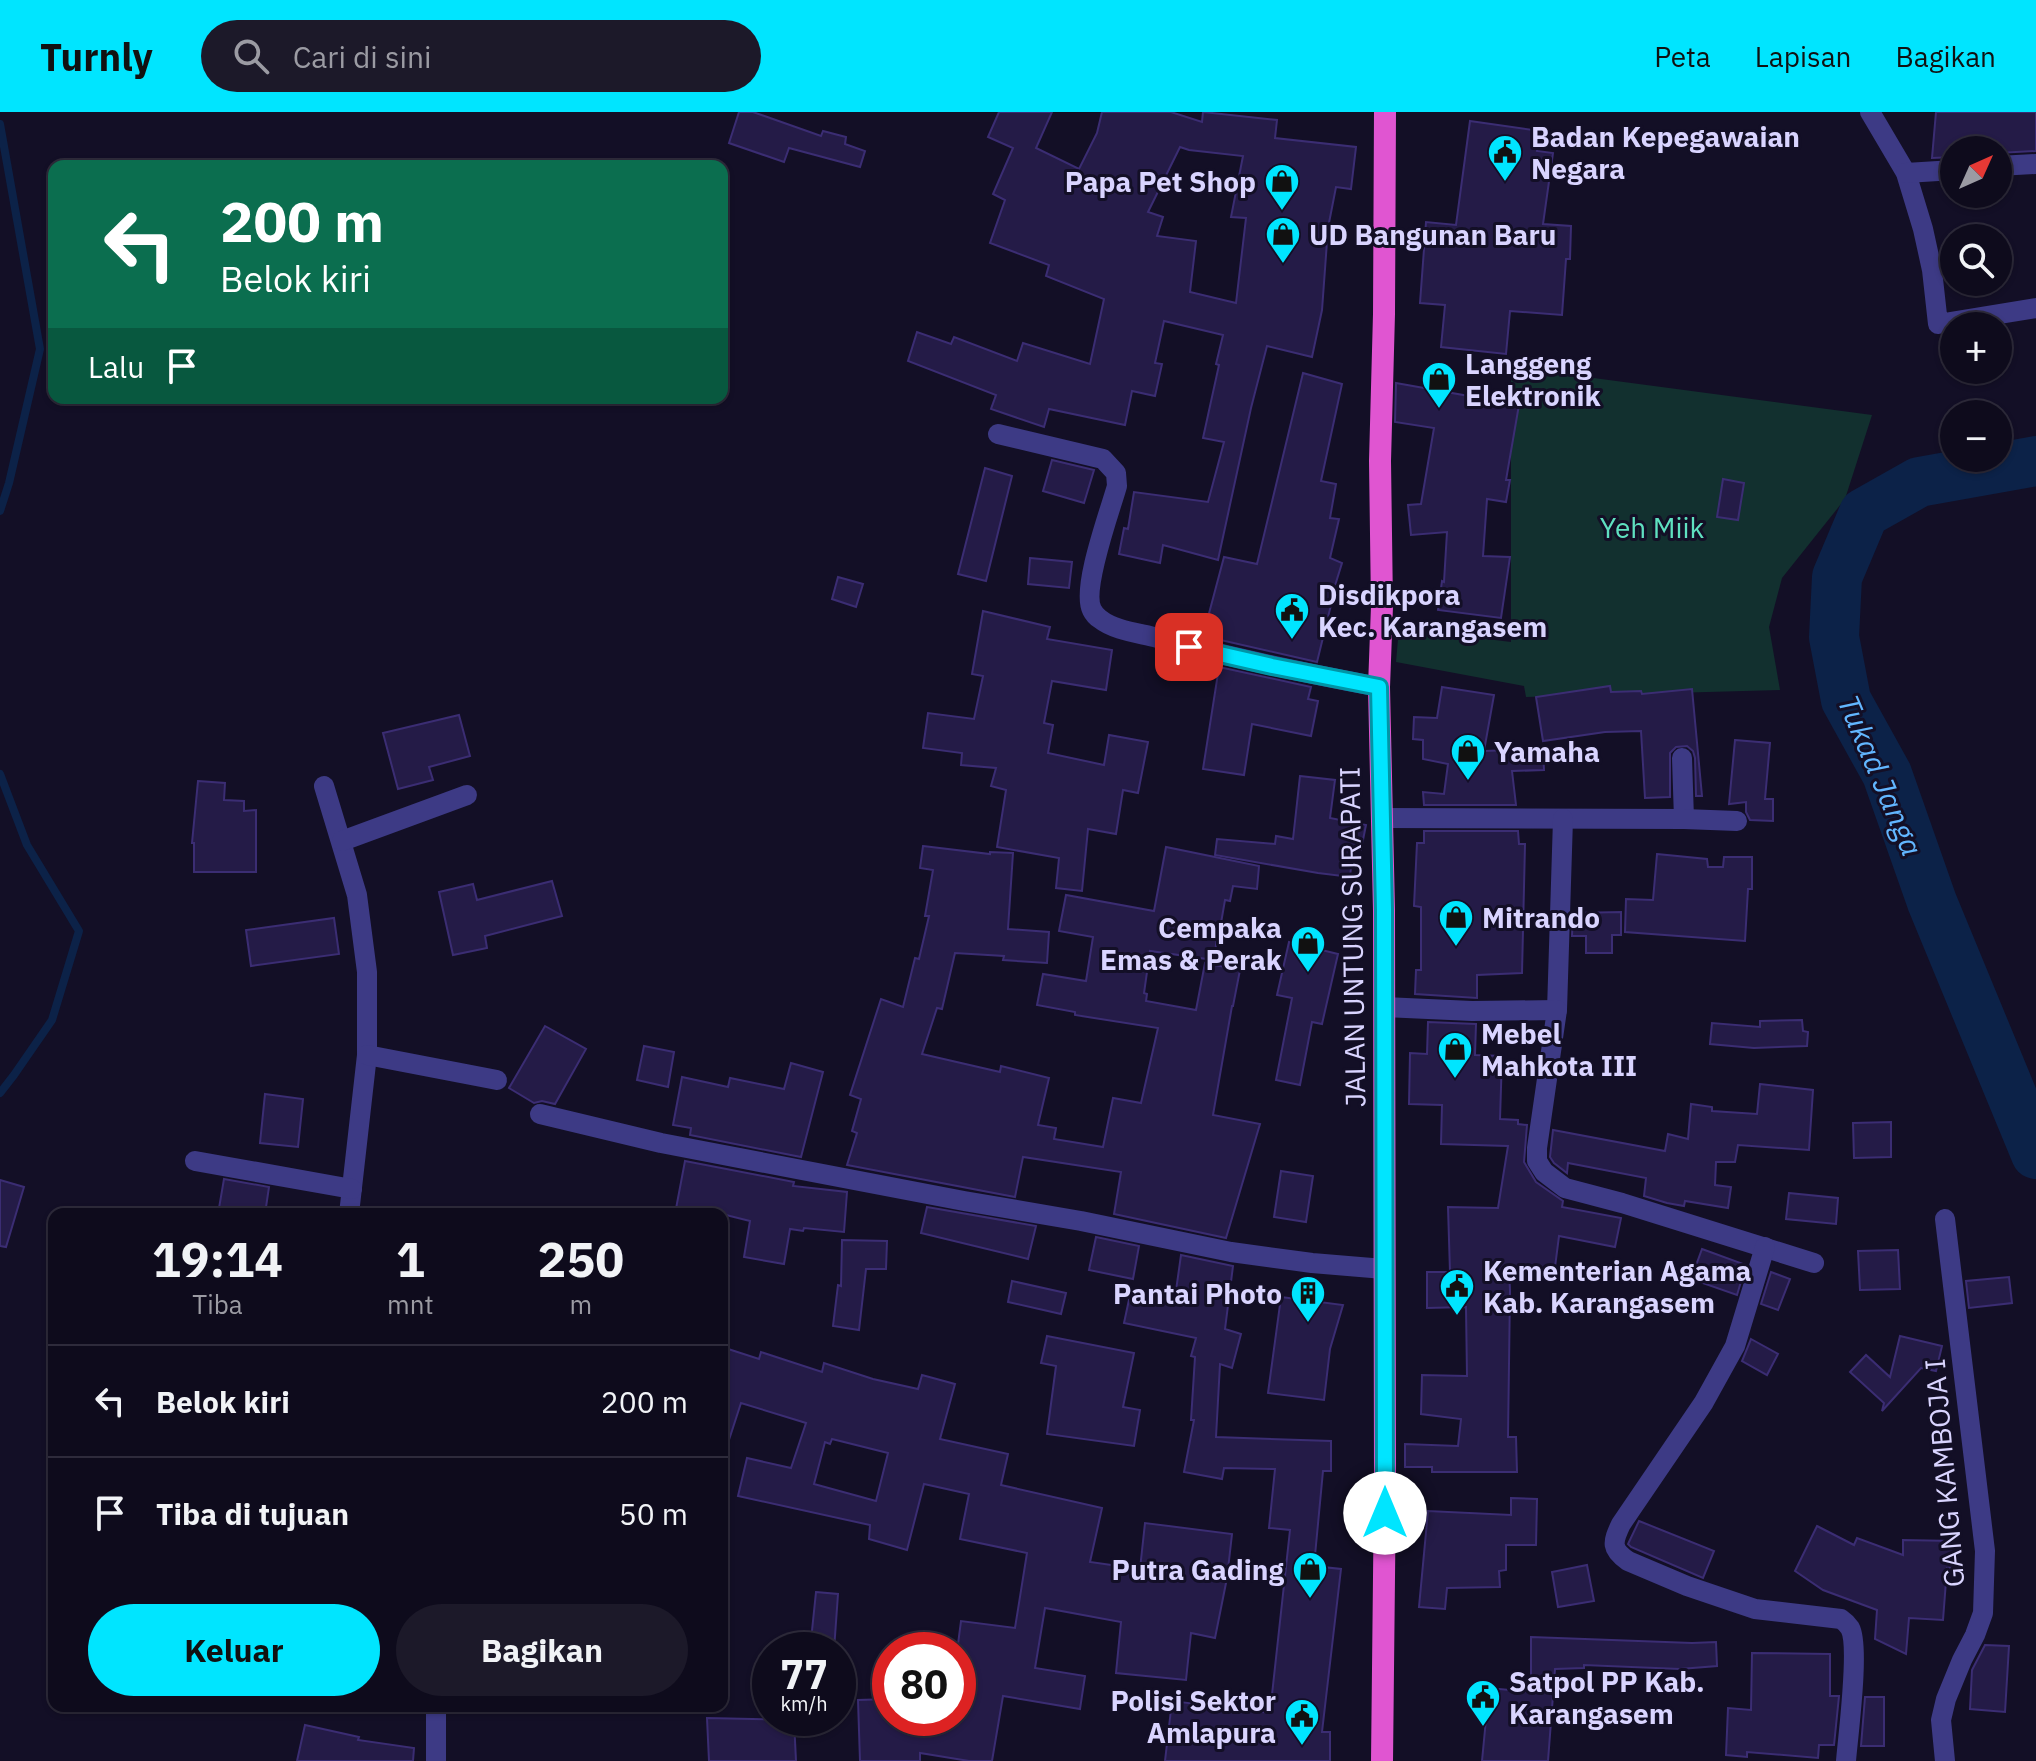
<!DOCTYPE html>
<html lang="id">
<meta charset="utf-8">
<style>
body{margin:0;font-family:"IBM Plex Sans",sans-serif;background:#1c1929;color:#f1f3f6;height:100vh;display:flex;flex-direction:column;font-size:30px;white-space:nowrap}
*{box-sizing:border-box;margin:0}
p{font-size:26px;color:#9b9ba3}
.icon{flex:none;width:44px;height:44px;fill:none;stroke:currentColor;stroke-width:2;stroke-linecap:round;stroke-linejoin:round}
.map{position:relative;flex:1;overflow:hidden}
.side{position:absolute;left:48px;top:1096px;width:680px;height:504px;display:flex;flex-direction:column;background:#0e0b1c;border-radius:16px;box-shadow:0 2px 6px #0004,0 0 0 2px #2e2b3b}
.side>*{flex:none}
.banner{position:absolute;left:48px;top:48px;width:680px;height:244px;border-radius:16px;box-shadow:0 2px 6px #0004,0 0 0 2px #2e2b3b;background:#0b6e4f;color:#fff;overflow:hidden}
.needle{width:52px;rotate:45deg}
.fabs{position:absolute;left:1940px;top:24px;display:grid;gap:16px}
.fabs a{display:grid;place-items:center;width:72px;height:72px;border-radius:50%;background:#0e0b1c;box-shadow:0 2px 6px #0004,0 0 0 2px #2e2b3b;font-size:40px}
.speed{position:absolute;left:752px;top:1520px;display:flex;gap:16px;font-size:40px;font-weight:700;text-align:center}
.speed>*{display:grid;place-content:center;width:104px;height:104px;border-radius:50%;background:#0e0b1c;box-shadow:0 2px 6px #0004,0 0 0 2px #2e2b3b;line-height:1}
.speed small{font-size:20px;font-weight:400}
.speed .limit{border:12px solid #d22;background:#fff;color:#111}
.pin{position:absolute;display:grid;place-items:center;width:68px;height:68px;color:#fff;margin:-34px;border-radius:16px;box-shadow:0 4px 12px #0006}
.me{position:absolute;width:88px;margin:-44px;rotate:0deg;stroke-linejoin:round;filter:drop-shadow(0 0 6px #0008)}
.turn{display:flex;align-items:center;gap:28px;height:168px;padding:0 40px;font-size:36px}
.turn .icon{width:104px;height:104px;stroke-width:2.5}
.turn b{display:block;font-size:56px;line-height:68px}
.then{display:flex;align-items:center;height:76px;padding:0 40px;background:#0003;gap:16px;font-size:30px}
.eta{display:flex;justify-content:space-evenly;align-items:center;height:136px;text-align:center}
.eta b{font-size:48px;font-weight:700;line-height:56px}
.cta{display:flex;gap:16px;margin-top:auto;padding:16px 40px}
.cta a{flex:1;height:92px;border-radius:48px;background:#00e5ff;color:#111;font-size:32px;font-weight:700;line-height:92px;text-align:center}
.cta a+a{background:#1c1929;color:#f1f3f6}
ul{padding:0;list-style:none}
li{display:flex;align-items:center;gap:24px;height:112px;padding:0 40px;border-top:2px solid #2e2b3b}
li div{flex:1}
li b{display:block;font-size:30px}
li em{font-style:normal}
header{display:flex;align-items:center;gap:48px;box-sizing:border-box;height:112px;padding:0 40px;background:#00e5ff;color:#111}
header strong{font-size:38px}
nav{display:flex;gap:44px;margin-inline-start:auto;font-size:28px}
.search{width:560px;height:72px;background:#1c1929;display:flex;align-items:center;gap:20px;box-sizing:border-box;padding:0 28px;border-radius:44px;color:#9b9ba3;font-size:30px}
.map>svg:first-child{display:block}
</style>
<header>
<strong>Turnly</strong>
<div class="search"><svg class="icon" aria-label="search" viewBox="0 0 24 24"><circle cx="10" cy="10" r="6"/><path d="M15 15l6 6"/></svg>Cari di sini</div>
<nav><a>Peta</a><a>Lapisan</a><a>Bagikan</a></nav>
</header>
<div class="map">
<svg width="2036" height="1649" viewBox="0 0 2036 1649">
<rect width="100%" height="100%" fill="#130f26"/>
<!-- green -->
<polygon fill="#12302f" points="1511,255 1872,303 1845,387 1782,466 1769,515 1780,578 1526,585 1524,574 1396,550 1399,516 1511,530"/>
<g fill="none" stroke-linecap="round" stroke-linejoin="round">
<!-- stream -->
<g stroke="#0c2248" stroke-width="8">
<polyline points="0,12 40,237 9,371 0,399"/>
<polyline points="0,662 27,733 79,819 52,908 14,963 0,981"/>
</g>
<!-- river -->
<polyline stroke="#0c2248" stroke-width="50" points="2036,349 1919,370 1864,401 1837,465 1834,525 1846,588 1887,662 1932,790 2036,1042"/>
</g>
<!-- building -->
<g fill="#241b47" stroke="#3b2d73" stroke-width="2" fill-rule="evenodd">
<polygon points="739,0 753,0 821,24 823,19 846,25 845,32 865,39 860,55 789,36 784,50 729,31"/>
<path d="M 999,0 L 1052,0 L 1036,36 L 1079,57 L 1097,21 L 1102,0 L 1171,0 L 1202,10 L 1203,0 L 1277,8 L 1275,26 L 1356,35 L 1351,77 L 1336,75 L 1328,116 L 1322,198 L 1312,245 L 1267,234 L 1251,296 L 1218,448 L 1163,433 L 1160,451 L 1119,442 L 1124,416 L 1128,417 L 1134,380 L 1208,390 L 1224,330 L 1203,326 L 1219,253 L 1216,252 L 1223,223 L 1164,209 L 1155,251 L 1162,252 L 1155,284 L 1132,279 L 1125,313 L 1049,297 L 1044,315 L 991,297 L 996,283 L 908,249 L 917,220 L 951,232 L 954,225 L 1017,249 L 1023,231 L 1090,252 L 1104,187 L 1046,164 L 1049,153 L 990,131 L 1005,88 L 993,82 L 1013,36 L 988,25 ZM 1180,35 L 1189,38 L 1243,44 L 1231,105 L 1246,106 L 1236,191 L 1190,180 L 1196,129 L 1157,124 L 1163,105 L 1148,100 Z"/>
<polygon points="1936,0 2036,0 2036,39 1998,41 1998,38 1954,38 1954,45 1932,46"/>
<polygon points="1470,9 1540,19 1537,39 1553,41 1543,112 1571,114 1570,147 1566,147 1562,203 1510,199 1506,242 1441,235 1445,193 1420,191 1426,110 1456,113"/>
<polygon points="1303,261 1342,272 1321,369 1336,372 1330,406 1339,407 1330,446 1342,451 1329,493 1331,493 1317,550 1203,524 1224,445 1257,452"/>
<polygon points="1396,271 1497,289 1498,283 1520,287 1506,368 1510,368 1506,390 1487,387 1483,444 1510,445 1501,506 1438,498 1442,469 1444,470 1447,420 1411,423 1408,393 1421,392 1434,316 1395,310"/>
<polygon points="1052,348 1094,358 1084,391 1043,379"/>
<polygon points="985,356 1012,364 986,469 958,462"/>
<polygon points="1723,367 1744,371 1738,408 1717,405"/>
<polygon points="1030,446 1072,450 1069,476 1028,472"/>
<polygon points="838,465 863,472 856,495 832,487"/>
<polygon points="983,499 1050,515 1047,527 1112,538 1106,578 1052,569 1044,611 1053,613 1048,641 1104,653 1109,623 1148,630 1138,681 1123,678 1116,722 1088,717 1082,779 1056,776 1059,746 997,735 1006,678 991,674 996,656 961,653 962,641 923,636 928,601 974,607 983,564 972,562"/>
<polygon points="1219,555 1311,575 1308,587 1318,589 1311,624 1252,612 1244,663 1203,657"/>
<polygon points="1610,574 1611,580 1641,579 1642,582 1692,577 1702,684 1696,684 1695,646 1693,639 1687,634 1676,635 1670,641 1670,685 1645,686 1641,619 1605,620 1543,629 1536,585"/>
<polygon points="1442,575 1494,583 1484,639 1543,637 1544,658 1512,659 1516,693 1424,693 1423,680 1444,682 1448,652 1423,647 1423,628 1413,627 1414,605 1437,606"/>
<polygon points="459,603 470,644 429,655 433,668 398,677 383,621"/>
<polygon points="1735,628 1770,631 1765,687 1773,687 1773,709 1750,708 1746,700 1746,690 1729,692"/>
<polygon points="1300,664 1335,668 1330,706 1366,713 1361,738 1353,737 1350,765 1318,761 1215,743 1217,727 1275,732 1276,724 1293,727"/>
<polygon points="198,669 225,671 224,688 244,689 244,699 256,698 256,760 194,760 194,731 192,731"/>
<polygon points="1424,719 1518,719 1519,732 1525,732 1522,861 1477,863 1477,886 1415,882 1416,858 1421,858 1421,795 1414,794 1417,731 1424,731"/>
<polygon points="923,734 990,742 990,740 1013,741 1008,817 1049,820 1047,851 1003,848 1004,844 955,841 942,897 937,896 922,942 1000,960 1001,954 1049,966 1038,1013 1056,1016 1054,1027 1103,1035 1113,986 1141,991 1158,916 1075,903 1075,900 1037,893 1043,862 1086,869 1093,825 1059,819 1066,783 1154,799 1166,735 1259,754 1257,777 1233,774 1230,789 1225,788 1221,811 1219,810 1214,848 1150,839 1144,881 1147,882 1146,889 1196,898 1205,851 1240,858 1233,894 1232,894 1213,1003 1260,1012 1226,1126 1114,1102 1121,1060 1023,1045 1015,1085 847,1053 857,1021 852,1019 861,987 850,983 881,887 903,895 915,846 919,847 929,804 925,804 933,758 920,756"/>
<polygon points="1657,742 1707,747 1708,755 1723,755 1724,745 1752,745 1752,777 1748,777 1745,829 1625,820 1626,787 1653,788"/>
<polygon points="552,769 562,804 485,824 487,836 453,843 439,780 473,772 477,788"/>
<polygon points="1621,800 1621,823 1612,823 1612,841 1586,841 1586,824 1572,824 1573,801"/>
<polygon points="334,806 339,842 251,854 246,818"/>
<polygon points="1289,830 1338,842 1322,912 1312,910 1300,973 1276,968 1292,886 1277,883"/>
<polygon points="1802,908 1803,919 1808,920 1807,934 1754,936 1710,932 1712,911 1760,915 1760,909"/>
<polygon points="1428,910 1476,912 1475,943 1502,944 1500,1007 1518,1008 1518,1012 1527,1013 1524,1050 1536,1070 1563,1089 1562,1095 1621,1106 1615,1135 1559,1124 1554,1163 1509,1157 1510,1179 1508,1325 1516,1325 1517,1360 1432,1360 1432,1355 1405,1355 1405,1332 1458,1334 1461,1307 1421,1302 1422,1263 1467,1264 1466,1195 1427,1196 1427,1160 1450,1160 1448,1095 1498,1096 1508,1034 1441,1032 1442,993 1409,992 1410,941 1427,942"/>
<polygon points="545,914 586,937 555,992 542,989 534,991 509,976"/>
<polygon points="644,934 674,940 668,975 637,968"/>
<polygon points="791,951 823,960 801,1045 690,1023 691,1016 673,1013 682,965 728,975 730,966 784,977"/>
<polygon points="1760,972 1813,978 1809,1038 1738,1033 1735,1050 1716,1050 1715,1073 1731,1075 1728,1096 1685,1089 1684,1094 1667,1091 1644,1084 1646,1066 1568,1051 1567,1061 1554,1051 1550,1045 1553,1018 1665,1039 1668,1022 1688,1027 1691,992 1712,995 1712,999 1757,1002"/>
<polygon points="265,982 303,987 298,1035 260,1031"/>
<polygon points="1891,1010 1891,1045 1854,1046 1853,1011"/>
<polygon points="685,1049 794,1070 793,1074 847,1080 844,1120 804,1116 803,1119 790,1117 784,1152 744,1145 750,1109 722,1102 675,1102"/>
<polygon points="1281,1059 1313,1064 1306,1110 1274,1105"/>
<polygon points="224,1067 269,1075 265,1102 218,1102"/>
<polygon points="0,1068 24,1075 6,1135 0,1134"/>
<polygon points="1789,1081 1838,1086 1836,1112 1786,1107"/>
<polygon points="927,1095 1036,1114 1028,1147 921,1121"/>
<polygon points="1096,1125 1139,1134 1133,1167 1089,1158"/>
<polygon points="842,1128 887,1129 886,1157 866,1157 859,1218 833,1214 838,1173 841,1174"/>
<polygon points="1702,1137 1746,1153 1737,1183 1691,1167"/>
<polygon points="1898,1138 1900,1177 1860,1178 1858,1139"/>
<polygon points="1181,1143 1233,1154 1225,1217 1241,1222 1232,1256 1220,1252 1216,1325 1331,1329 1331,1359 1323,1359 1314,1454 1341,1457 1322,1620 1330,1620 1330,1649 1165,1649 1172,1589 1270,1601 1290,1418 1269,1416 1275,1357 1224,1356 1222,1367 1184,1360 1194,1308 1191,1308 1195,1245 1191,1244 1196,1226 1124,1211 1130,1183 1174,1193"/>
<polygon points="1771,1160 1790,1167 1778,1198 1761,1192"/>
<polygon points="2009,1165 2012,1191 1969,1196 1966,1169"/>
<polygon points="1012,1169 1066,1181 1061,1202 1008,1190"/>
<polygon points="1281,1185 1343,1193 1330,1237 1324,1288 1268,1281"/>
<polygon points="1047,1224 1134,1241 1123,1295 1140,1298 1134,1334 1047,1322 1056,1254 1041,1251"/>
<polygon points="1900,1224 1942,1234 1936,1259 1921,1256 1882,1299 1884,1291 1850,1260 1866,1243 1890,1265"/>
<polygon points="1751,1227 1778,1242 1767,1263 1742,1249"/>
<path d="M 722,1235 L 759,1247 L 761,1240 L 822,1260 L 824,1251 L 873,1267 L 918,1277 L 922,1263 L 955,1272 L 940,1327 L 1008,1342 L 1001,1373 L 1102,1396 L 1090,1450 L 1140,1457 L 1145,1411 L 1232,1422 L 1227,1466 L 1215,1526 L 1191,1521 L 1186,1568 L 1116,1561 L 1121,1510 L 1045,1496 L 1035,1556 L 1085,1564 L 1080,1597 L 1003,1584 L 992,1649 L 969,1649 L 920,1641 L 920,1649 L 860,1649 L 858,1588 L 890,1587 L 890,1606 L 958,1606 L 958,1532 L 961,1509 L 1015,1516 L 1027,1441 L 960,1427 L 969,1382 L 924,1372 L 907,1438 L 869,1427 L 870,1413 L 738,1384 L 747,1346 L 791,1356 L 806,1311 L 741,1291 L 727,1334 L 722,1334 ZM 832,1327 L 888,1341 L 876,1389 L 814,1372 L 825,1330 L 830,1332 Z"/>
<polygon points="1511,1386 1537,1387 1536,1433 1506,1433 1506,1458 1499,1459 1500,1475 1447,1476 1445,1497 1419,1495 1428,1399 1511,1403"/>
<polygon points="1639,1409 1714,1439 1703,1466 1631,1435 1628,1432"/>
<polygon points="1817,1414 1854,1433 1857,1426 1903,1443 1903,1428 1954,1429 1954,1456 1947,1456 1943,1508 1909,1506 1906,1542 1875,1527 1877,1498 1823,1478 1795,1459"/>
<polygon points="1587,1453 1594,1489 1558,1495 1552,1460"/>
<polygon points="816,1480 838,1482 834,1538 810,1538"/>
<polygon points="1531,1525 1692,1531 1716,1530 1717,1554 1680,1557 1584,1553 1584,1556 1555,1557 1548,1649 1482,1649 1489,1576 1531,1580"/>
<polygon points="1985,1533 2009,1534 2005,1600 1970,1597 1972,1558"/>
<polygon points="1752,1541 1830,1542 1830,1584 1839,1584 1834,1633 1819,1633 1818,1646 1747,1640 1747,1645 1726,1643 1728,1596 1751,1598"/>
<polygon points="1865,1585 1884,1585 1884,1634 1861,1634"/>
<polygon points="707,1606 794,1608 796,1649 709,1649"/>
<polygon points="305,1613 359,1625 358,1628 414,1636 413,1649 297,1649"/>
</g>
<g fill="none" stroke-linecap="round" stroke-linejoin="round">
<!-- minor -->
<g stroke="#3d3a85" stroke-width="20">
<polyline points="1870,0 1906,61 1923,117 1932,158 1938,212 2036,196"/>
<polyline points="1998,54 2036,52"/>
<polyline points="1906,61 1954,58"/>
<path d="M 998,322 L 1103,347 L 1116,361 L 1117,374 C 1110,399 1081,477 1092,498 C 1094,502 1097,505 1100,507 C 1115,519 1140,521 1158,526 C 1231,546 1305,561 1379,575"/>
<polyline points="1682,646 1684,707"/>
<polyline points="324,674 357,783 367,860 367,943 349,1102"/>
<polyline points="1383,706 1684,707 1737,709"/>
<polyline points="1563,707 1557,898 1537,1036 1537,1049 1544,1060 1565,1076 1622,1091 1814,1151"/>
<polyline points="342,729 467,683"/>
<polyline points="1384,895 1472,899 1557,898"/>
<polyline points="367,943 497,968"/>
<polyline points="540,1002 661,1031 964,1089 1081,1109 1231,1140 1312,1151 1384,1157"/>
<polyline points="195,1049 352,1077"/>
<path d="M 1765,1135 L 1735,1234 L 1704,1290 L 1621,1412 C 1612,1431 1611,1437 1628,1449 L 1687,1474 L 1755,1497 L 1841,1507 C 1844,1509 1848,1513 1850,1516 C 1860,1534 1848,1624 1846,1649"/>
<polyline points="436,1649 436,1594"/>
<polyline points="1945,1649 1941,1608 1946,1587 1962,1548 1975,1523 1983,1501 1985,1439 1945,1107"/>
</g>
<!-- trunk -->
<polyline stroke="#e055d1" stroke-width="22" points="1382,1649 1385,1373 1384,798 1379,575 1382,494 1380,349 1384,202 1385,0"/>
</g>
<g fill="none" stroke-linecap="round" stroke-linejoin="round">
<!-- route casing -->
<g stroke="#0095a6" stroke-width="20">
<polyline id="route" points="1189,535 1272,554 1379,575 1384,798 1385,1401"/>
</g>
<!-- route -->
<use href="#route" stroke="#00e5ff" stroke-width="14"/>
</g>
<!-- icons -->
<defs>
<g id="civic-pin" transform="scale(1.8)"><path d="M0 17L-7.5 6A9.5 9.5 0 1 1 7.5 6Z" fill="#00e5ff" stroke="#130f26"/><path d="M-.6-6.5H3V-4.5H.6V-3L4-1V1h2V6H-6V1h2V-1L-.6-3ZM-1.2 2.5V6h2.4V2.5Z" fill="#111"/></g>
<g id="shop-pin" transform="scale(1.8)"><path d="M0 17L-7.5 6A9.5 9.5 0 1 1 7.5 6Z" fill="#00e5ff" stroke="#130f26"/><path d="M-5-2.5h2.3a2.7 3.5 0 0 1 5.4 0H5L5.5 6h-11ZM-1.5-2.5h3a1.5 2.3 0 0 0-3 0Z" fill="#111"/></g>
<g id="building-pin" transform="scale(1.8)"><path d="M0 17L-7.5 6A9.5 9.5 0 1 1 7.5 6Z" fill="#00e5ff" stroke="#130f26"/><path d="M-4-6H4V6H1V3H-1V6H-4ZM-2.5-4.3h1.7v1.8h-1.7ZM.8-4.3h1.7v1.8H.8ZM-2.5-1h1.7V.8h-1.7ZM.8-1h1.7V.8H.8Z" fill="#111"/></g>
</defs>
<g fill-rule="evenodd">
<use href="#civic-pin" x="1505" y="40"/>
<use href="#shop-pin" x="1282" y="69"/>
<use href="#shop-pin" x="1283" y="122"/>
<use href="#shop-pin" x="1439" y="267"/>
<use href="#civic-pin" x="1292" y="498"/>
<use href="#shop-pin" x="1468" y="639"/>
<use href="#shop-pin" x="1456" y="805"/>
<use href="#shop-pin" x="1308" y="831"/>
<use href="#shop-pin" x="1455" y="937"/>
<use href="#civic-pin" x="1457" y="1174"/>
<use href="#building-pin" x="1308" y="1181"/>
<use href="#shop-pin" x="1310" y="1457"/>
<use href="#civic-pin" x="1483" y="1585"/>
<use href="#civic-pin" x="1302" y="1604"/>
</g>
<g text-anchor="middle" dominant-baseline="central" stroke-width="6" stroke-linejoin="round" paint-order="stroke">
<!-- poi labels -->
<g font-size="28" font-weight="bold" fill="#d9d4ff" stroke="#130f26" text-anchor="start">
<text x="1531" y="24">Badan Kepegawaian<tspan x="1531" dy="32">Negara</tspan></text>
<text x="1256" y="69" text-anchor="end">Papa Pet Shop</text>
<text x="1309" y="122">UD Bangunan Baru</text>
<text x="1465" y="251">Langgeng<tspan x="1465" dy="32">Elektronik</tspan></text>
<text x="1318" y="482">Disdikpora<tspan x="1318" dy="32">Kec. Karangasem</tspan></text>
<text x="1494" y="639">Yamaha</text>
<text x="1482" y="805">Mitrando</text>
<text x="1282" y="815" text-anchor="end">Cempaka<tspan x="1282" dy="32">Emas &amp; Perak</tspan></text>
<text x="1481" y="921">Mebel<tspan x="1481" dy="32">Mahkota III</tspan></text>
<text x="1483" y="1158">Kementerian Agama<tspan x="1483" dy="32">Kab. Karangasem</tspan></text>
<text x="1282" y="1181" text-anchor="end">Pantai Photo</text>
<text x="1284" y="1457" text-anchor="end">Putra Gading</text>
<text x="1509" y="1569">Satpol PP Kab.<tspan x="1509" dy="32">Karangasem</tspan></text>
<text x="1276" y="1588" text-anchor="end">Polisi Sektor<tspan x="1276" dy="32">Amlapura</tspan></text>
</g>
<!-- park labels -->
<g font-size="28" fill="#5fe0c0" stroke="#130f26">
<text x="1652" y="415">Yeh Miik</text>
</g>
<!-- street labels -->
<g font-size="28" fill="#d9d4ff" stroke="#130f26">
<text transform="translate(1352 825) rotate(-91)">JALAN UNTUNG SURAPATI</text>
<text transform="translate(1944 1361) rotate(-95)">GANG KAMBOJA I</text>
</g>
<!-- water labels -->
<g font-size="30" font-style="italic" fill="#62b6ff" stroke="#130f26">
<text transform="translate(1881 663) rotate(67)">Tukad Janga</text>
</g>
</g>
</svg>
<div class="fabs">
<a><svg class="needle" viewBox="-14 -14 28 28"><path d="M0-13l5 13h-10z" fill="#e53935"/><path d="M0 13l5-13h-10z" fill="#9b9ba3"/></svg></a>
<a><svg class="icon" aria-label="search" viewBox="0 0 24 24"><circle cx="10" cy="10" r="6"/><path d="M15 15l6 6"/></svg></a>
<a>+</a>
<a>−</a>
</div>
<div class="speed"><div>77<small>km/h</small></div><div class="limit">80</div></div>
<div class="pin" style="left:1189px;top:535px;background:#d93025"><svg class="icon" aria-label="arrive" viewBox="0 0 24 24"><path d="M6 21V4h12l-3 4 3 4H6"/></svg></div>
<svg class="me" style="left:1385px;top:1401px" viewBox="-20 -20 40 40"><circle r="19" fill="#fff"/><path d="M0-13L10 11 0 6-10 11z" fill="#00e5ff"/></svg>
<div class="banner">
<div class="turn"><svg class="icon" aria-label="left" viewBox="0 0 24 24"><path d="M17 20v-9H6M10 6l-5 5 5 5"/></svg><div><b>200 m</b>Belok kiri</div></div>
<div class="then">Lalu<svg class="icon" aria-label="arrive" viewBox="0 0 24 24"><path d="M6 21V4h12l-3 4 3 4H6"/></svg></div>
</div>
<section class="side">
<div class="eta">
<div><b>19:14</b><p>Tiba</p></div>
<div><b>1</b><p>mnt</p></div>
<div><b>250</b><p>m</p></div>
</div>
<ul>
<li><svg class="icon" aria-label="left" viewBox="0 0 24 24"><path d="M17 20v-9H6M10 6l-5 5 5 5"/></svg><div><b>Belok kiri</b></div><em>200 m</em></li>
<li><svg class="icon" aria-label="arrive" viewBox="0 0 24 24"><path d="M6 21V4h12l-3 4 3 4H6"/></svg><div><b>Tiba di tujuan</b></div><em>50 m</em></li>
</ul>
<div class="cta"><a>Keluar</a><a>Bagikan</a></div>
</section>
</div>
